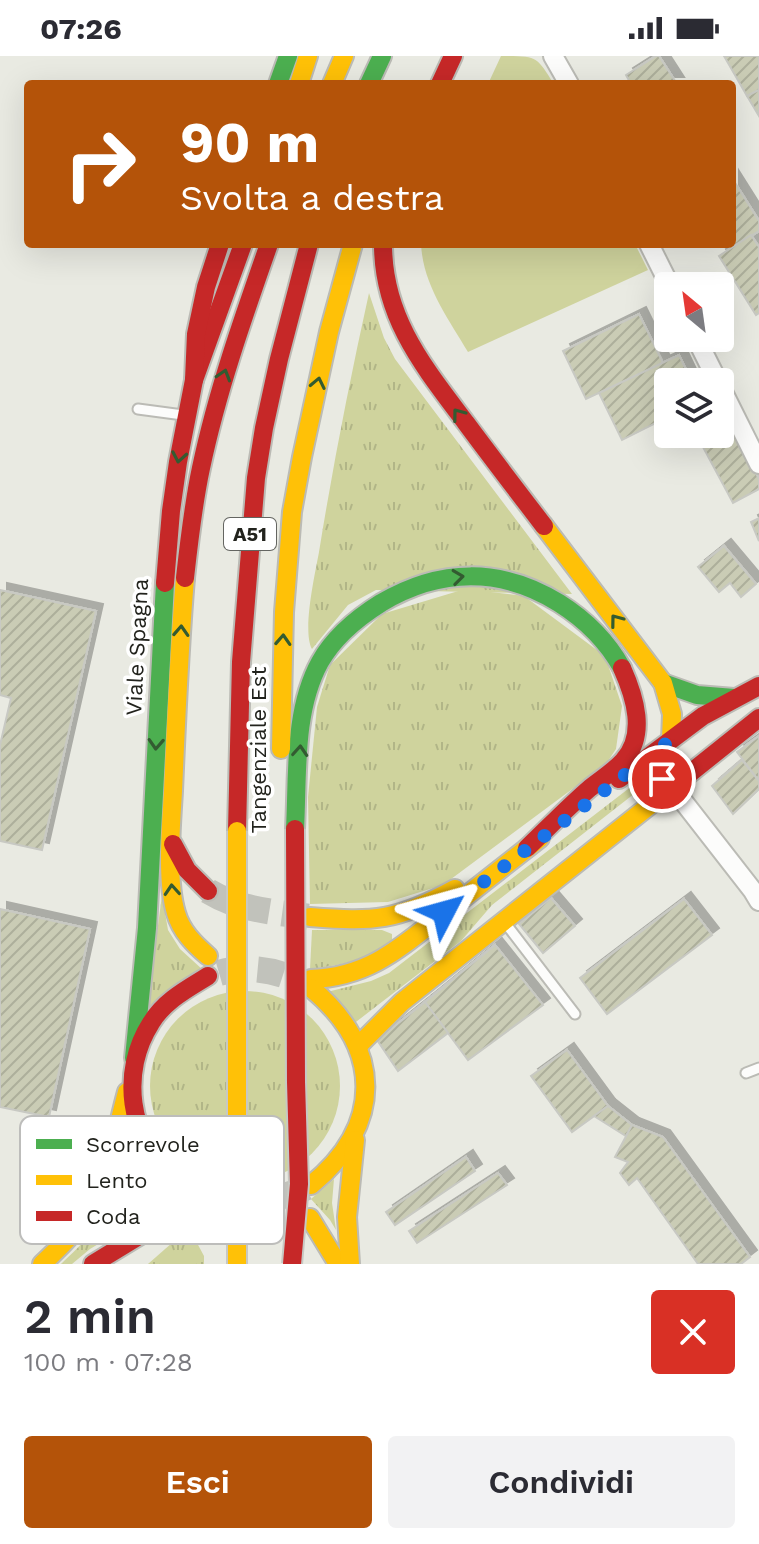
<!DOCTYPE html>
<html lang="it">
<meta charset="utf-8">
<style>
body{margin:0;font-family:"Work Sans",sans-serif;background:#f2f2f3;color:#2b2b33;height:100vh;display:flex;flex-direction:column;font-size:30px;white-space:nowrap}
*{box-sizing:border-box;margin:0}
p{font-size:26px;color:#7c7c81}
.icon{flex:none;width:44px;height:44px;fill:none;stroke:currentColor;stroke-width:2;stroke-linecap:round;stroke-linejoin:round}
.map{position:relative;height:1208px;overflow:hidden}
.drawer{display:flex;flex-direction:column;background:#fff;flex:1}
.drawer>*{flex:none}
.hud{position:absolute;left:24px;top:24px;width:712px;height:168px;border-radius:8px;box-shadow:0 8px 32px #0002;background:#b45309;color:#fff;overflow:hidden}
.needle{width:52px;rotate:331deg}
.controls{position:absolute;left:654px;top:216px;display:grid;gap:16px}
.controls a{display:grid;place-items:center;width:80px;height:80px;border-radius:8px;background:#fff;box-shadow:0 8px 32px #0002;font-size:40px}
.pin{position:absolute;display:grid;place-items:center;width:68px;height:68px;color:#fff;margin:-34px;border:4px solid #fff;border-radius:50%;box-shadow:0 2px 8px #0007}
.me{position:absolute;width:88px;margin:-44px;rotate:51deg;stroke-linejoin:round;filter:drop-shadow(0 0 6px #0008)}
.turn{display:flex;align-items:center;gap:28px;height:168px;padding:0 24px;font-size:36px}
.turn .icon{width:104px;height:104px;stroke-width:2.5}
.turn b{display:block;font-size:56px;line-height:68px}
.round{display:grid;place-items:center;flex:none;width:84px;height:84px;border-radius:8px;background:#f2f2f3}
.overview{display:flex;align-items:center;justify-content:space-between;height:136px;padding:0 24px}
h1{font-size:48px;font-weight:600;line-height:60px}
.action{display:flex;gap:16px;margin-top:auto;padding:16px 24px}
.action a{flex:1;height:92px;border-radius:8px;background:#b45309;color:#fff;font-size:32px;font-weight:600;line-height:92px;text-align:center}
.action a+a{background:#f2f2f3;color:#2b2b33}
.status{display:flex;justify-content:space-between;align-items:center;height:56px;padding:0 40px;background:#fff;direction:ltr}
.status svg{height:22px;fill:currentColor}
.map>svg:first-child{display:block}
</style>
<div class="status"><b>07:26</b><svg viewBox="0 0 49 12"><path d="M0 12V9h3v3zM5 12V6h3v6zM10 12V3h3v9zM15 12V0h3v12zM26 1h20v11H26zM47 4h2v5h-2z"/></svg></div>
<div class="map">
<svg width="759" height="1208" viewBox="0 0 759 1208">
<defs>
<pattern id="grass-tufts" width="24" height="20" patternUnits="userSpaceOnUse" patternTransform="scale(2)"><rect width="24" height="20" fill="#cfd39d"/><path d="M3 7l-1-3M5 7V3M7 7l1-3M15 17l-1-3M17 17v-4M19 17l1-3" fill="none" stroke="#b1b587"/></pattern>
<pattern id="building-hatch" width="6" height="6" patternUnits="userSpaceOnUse" patternTransform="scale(2)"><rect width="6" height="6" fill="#caccb5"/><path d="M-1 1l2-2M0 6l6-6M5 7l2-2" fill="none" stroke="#adaf9b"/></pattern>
<filter id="shadow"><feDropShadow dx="7" dy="-7" stdDeviation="0" flood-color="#0004"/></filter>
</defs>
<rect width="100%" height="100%" fill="#e9eae2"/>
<!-- grass -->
<g fill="url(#grass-tufts)">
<path d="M 369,237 L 384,282 L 395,303 L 572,538 L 376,534 L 348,549 L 312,593 C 302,575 315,518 319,496 C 333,409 350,323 369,237 Z"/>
<polygon points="465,533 524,540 605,600 622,650 616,693 606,708 443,829 388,846 310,848 308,741 317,651 330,609 382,558"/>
<polygon points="654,713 651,720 639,734 492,849 461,885 352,969 327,936 371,925 389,917"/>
<polygon points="162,839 168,874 180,893 203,914 147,953"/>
<path d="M 312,874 L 382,874 L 392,878 L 392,884 C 369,905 340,909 310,913 Z"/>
<circle cx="245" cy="1030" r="95"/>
<path d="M 132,1077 L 193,1142 L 145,1160 L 90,1193 L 72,1208 L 61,1208 C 71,1198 83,1188 91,1176 C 111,1146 122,1112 132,1077 Z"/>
<polygon points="334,1123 332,1147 336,1174 330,1164 311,1143"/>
<polygon points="189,1172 204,1200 204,1208 148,1208"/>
</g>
<!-- park -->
<g fill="#cfd39d">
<path d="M 501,0 C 538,0 536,0 554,28 L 488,28 Z"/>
<path d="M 421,188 L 635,188 L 648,214 L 468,296 C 448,262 423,229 421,188 Z"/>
</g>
<!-- building -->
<g fill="url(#building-hatch)" stroke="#c8c9c3" stroke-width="2" filter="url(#shadow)">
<polygon points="656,0 659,0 677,28 631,28 626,19"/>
<polygon points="724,0 759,0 759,34 747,40"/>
<polygon points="759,34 759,60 747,40"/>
<polygon points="732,122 759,165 759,175 731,192 728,188 732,188"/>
<polygon points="751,179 759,191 759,257 756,259 719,200"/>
<polygon points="639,258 663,307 586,343 563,295"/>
<polygon points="679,299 692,326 668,326 668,361 622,384 599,337"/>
<polygon points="724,357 759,423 759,433 733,447 696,378 720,378 720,359"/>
<polygon points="759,462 759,485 751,466"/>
<polygon points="724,490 756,528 741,541 730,527 719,536 698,511"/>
<polygon points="0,534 96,555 42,794 0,785 0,689 11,642 0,639"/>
<polygon points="759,680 759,725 737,696"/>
<polygon points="742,704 759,725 759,733 733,758 712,730"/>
<polygon points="551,842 575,870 543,897 519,868"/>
<polygon points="684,843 712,879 607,958 580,922"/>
<polygon points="0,853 90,873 49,1061 0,1051"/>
<polygon points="495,889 543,949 468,1004 425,946"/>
<polygon points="425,946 448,977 398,1015 377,984"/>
<polygon points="567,994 608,1050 572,1076 531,1020"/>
<polygon points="608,1050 632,1069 626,1080 594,1060"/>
<polygon points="632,1069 663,1081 750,1201 741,1208 698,1208 637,1122 629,1129 620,1117 628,1106 615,1101"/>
<polygon points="466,1101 475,1115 395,1169 386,1156"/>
<polygon points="498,1117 507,1129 417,1187 409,1175"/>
</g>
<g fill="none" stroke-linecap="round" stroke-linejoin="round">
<!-- secondary-tunnel -->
<g stroke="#c1c2bb" stroke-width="26" stroke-dasharray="26 13" stroke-linecap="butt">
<path d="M 208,835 C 239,854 275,856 310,861"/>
<path d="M 219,917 C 250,908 284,915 311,932"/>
<path d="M 205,1139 C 242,1151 276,1147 311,1129"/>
</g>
<!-- lane casing -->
<g stroke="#bbbbb5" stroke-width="13">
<g id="lane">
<polyline points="138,353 183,359"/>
<polyline points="506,868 575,958"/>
<polyline points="746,1017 759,1012"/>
</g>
</g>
<!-- street casing -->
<g stroke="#bbbbb5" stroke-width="22">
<g id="street">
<polyline points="553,0 569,28"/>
<polyline points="649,188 670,230"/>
<polyline points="696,282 718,326"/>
<polyline points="720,330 759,408"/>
<polyline points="672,731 753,835 759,845"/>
</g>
</g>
<!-- fast casing -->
<g stroke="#bbbbb5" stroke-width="22">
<g id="fast">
<polyline points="278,28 288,0"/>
<polyline points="369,28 382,0"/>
<polyline points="663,627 697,639 734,642"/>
<path d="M 295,773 C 298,719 293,655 320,606 C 334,581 357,562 381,547 C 440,512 501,511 559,547 C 586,564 607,585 622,612"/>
<polyline points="134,1002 147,872 165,527"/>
</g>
</g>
<!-- slow casing -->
<g stroke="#bbbbb5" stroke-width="22">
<g id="slow">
<polyline points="299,28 308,0"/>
<polyline points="332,28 344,0"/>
<polyline points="544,470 663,627 672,658 671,684"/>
<path d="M 185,522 C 179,593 176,664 173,735 C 171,770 166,824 176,857 C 181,875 194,888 208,900"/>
<polyline points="281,693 284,556 292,456 302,401 329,276 353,188"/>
<path d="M 310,861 C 374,866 397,865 455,833"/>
<path d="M 311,923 C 373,921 405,887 452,851 C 481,828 511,805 540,782"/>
<path d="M 311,932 C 383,992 384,1069 311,1129"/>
<polyline points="358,990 402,946 674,730"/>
<polyline points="310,1162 338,1208"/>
<path d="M 42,1208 C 56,1195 70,1182 81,1167 C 108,1129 115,1080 127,1036"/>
<polyline points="350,1208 347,1161 355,1084"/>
</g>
</g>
<!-- jam casing -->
<g stroke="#bbbbb5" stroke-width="22">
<g id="jam">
<polyline points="440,28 453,0"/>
<path d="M 383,188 C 383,262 424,311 466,367 C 492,402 518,436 544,470"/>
<polyline points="194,324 243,188"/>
<path d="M 185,522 C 189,486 193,449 201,412 C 217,336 243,262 269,188"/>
<polyline points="165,527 171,455 178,406 194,324 196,278 206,231 220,188"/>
<polyline points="619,723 703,660 759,630"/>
<polyline points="674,730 759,662"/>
<polyline points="237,775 241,606 256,422 264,372 279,303 309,188"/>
<polyline points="173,788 187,814 208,835"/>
<path d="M 527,792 C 548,772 568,751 590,732 C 601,723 613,716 623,705 C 647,679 635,641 622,612"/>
<path d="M 205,1139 C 195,1133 183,1127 173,1119 C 128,1083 120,1015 151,967 C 164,945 187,933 208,920"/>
<polyline points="93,1208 147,1175 204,1151"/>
</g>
</g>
<!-- lane -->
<use href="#lane" stroke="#fcfcfb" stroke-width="9"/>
<!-- street -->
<use href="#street" stroke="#fcfcfb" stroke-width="18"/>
<!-- fast -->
<use href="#fast" stroke="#4caf50" stroke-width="18"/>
<!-- slow -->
<use href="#slow" stroke="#ffc107" stroke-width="18"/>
<!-- jam -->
<use href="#jam" stroke="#c62828" stroke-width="18"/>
<!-- slow-bridge casing -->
<g stroke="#c7c8c3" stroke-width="22" stroke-linecap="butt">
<polyline id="slow-bridge" points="237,775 237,1208"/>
</g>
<!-- jam-bridge casing -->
<g stroke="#c7c8c3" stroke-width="22" stroke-linecap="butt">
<polyline id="jam-bridge" points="292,1208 299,1128 296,1026 295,773"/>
</g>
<!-- slow-bridge -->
<use href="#slow-bridge" stroke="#ffc107" stroke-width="18"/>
<!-- jam-bridge -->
<use href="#jam-bridge" stroke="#c62828" stroke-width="18"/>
</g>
<!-- one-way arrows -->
<defs><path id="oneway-chevron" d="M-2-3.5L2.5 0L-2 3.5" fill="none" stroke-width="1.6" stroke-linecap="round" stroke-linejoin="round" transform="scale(2)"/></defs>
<g stroke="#335b31">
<use href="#oneway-chevron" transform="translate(224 319) rotate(-73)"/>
<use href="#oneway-chevron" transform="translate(318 327) rotate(-78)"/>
<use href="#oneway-chevron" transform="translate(458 358) rotate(-127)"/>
<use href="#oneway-chevron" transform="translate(179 401) rotate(100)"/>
<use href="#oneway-chevron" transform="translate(458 521) rotate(-7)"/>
<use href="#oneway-chevron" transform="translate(616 564) rotate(-127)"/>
<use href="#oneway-chevron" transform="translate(181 575) rotate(-87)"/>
<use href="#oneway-chevron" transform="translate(283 584) rotate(-87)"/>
<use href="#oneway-chevron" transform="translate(156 688) rotate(93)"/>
<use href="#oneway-chevron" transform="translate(300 695) rotate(-86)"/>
<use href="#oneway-chevron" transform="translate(172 834) rotate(-94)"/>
</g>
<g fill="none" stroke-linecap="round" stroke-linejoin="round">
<!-- route -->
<polyline stroke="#1a73e8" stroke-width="14" stroke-dasharray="0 25.2" points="444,856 671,684 668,704 662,723"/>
</g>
<g text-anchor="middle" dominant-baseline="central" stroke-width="7" stroke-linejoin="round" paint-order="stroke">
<!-- shield labels -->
<rect fill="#fff" stroke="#646561" stroke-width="2" x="224" y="462" width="52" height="32" rx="6"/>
<g font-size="20" font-weight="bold" fill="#22231d">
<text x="250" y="478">A51</text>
</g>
<!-- street labels -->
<g font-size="22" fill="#22231d" stroke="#fff">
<text transform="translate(137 591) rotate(-87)">Viale Spagna</text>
<text transform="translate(258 694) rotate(-90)">Tangenziale Est</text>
</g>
</g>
<!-- legend -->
<rect x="20" y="1060" width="264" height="128" rx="12" fill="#fff" stroke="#bdbdbb" stroke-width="2"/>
<rect x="36" y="1083" width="36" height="10" fill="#4caf50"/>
<rect x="36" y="1119" width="36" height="10" fill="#ffc107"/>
<rect x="36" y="1155" width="36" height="10" fill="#c62828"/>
<g font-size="22" fill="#22231d">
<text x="86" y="1096">Scorrevole</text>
<text x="86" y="1132">Lento</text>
<text x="86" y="1168">Coda</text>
</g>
</svg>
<div class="controls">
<a><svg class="needle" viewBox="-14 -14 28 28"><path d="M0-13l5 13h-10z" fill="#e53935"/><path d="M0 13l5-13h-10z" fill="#7c7c81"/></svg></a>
<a><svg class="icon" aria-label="layers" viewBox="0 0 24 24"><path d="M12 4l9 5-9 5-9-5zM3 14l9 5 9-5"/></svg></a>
</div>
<div class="pin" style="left:662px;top:723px;background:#d93025"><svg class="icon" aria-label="arrive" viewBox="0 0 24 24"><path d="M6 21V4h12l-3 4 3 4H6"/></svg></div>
<svg class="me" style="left:444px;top:856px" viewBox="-20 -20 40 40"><path d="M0-17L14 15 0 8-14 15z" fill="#1a73e8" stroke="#fff" stroke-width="4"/></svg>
<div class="hud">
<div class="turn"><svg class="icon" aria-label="right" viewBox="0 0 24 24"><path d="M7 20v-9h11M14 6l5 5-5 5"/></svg><div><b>90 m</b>Svolta a destra</div></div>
</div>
</div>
<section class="drawer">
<div class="overview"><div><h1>2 min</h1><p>100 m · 07:28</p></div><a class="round" style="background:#d93025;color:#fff"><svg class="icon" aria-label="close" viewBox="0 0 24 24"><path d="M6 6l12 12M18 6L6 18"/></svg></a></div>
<div class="action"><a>Esci</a><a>Condividi</a></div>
</section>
